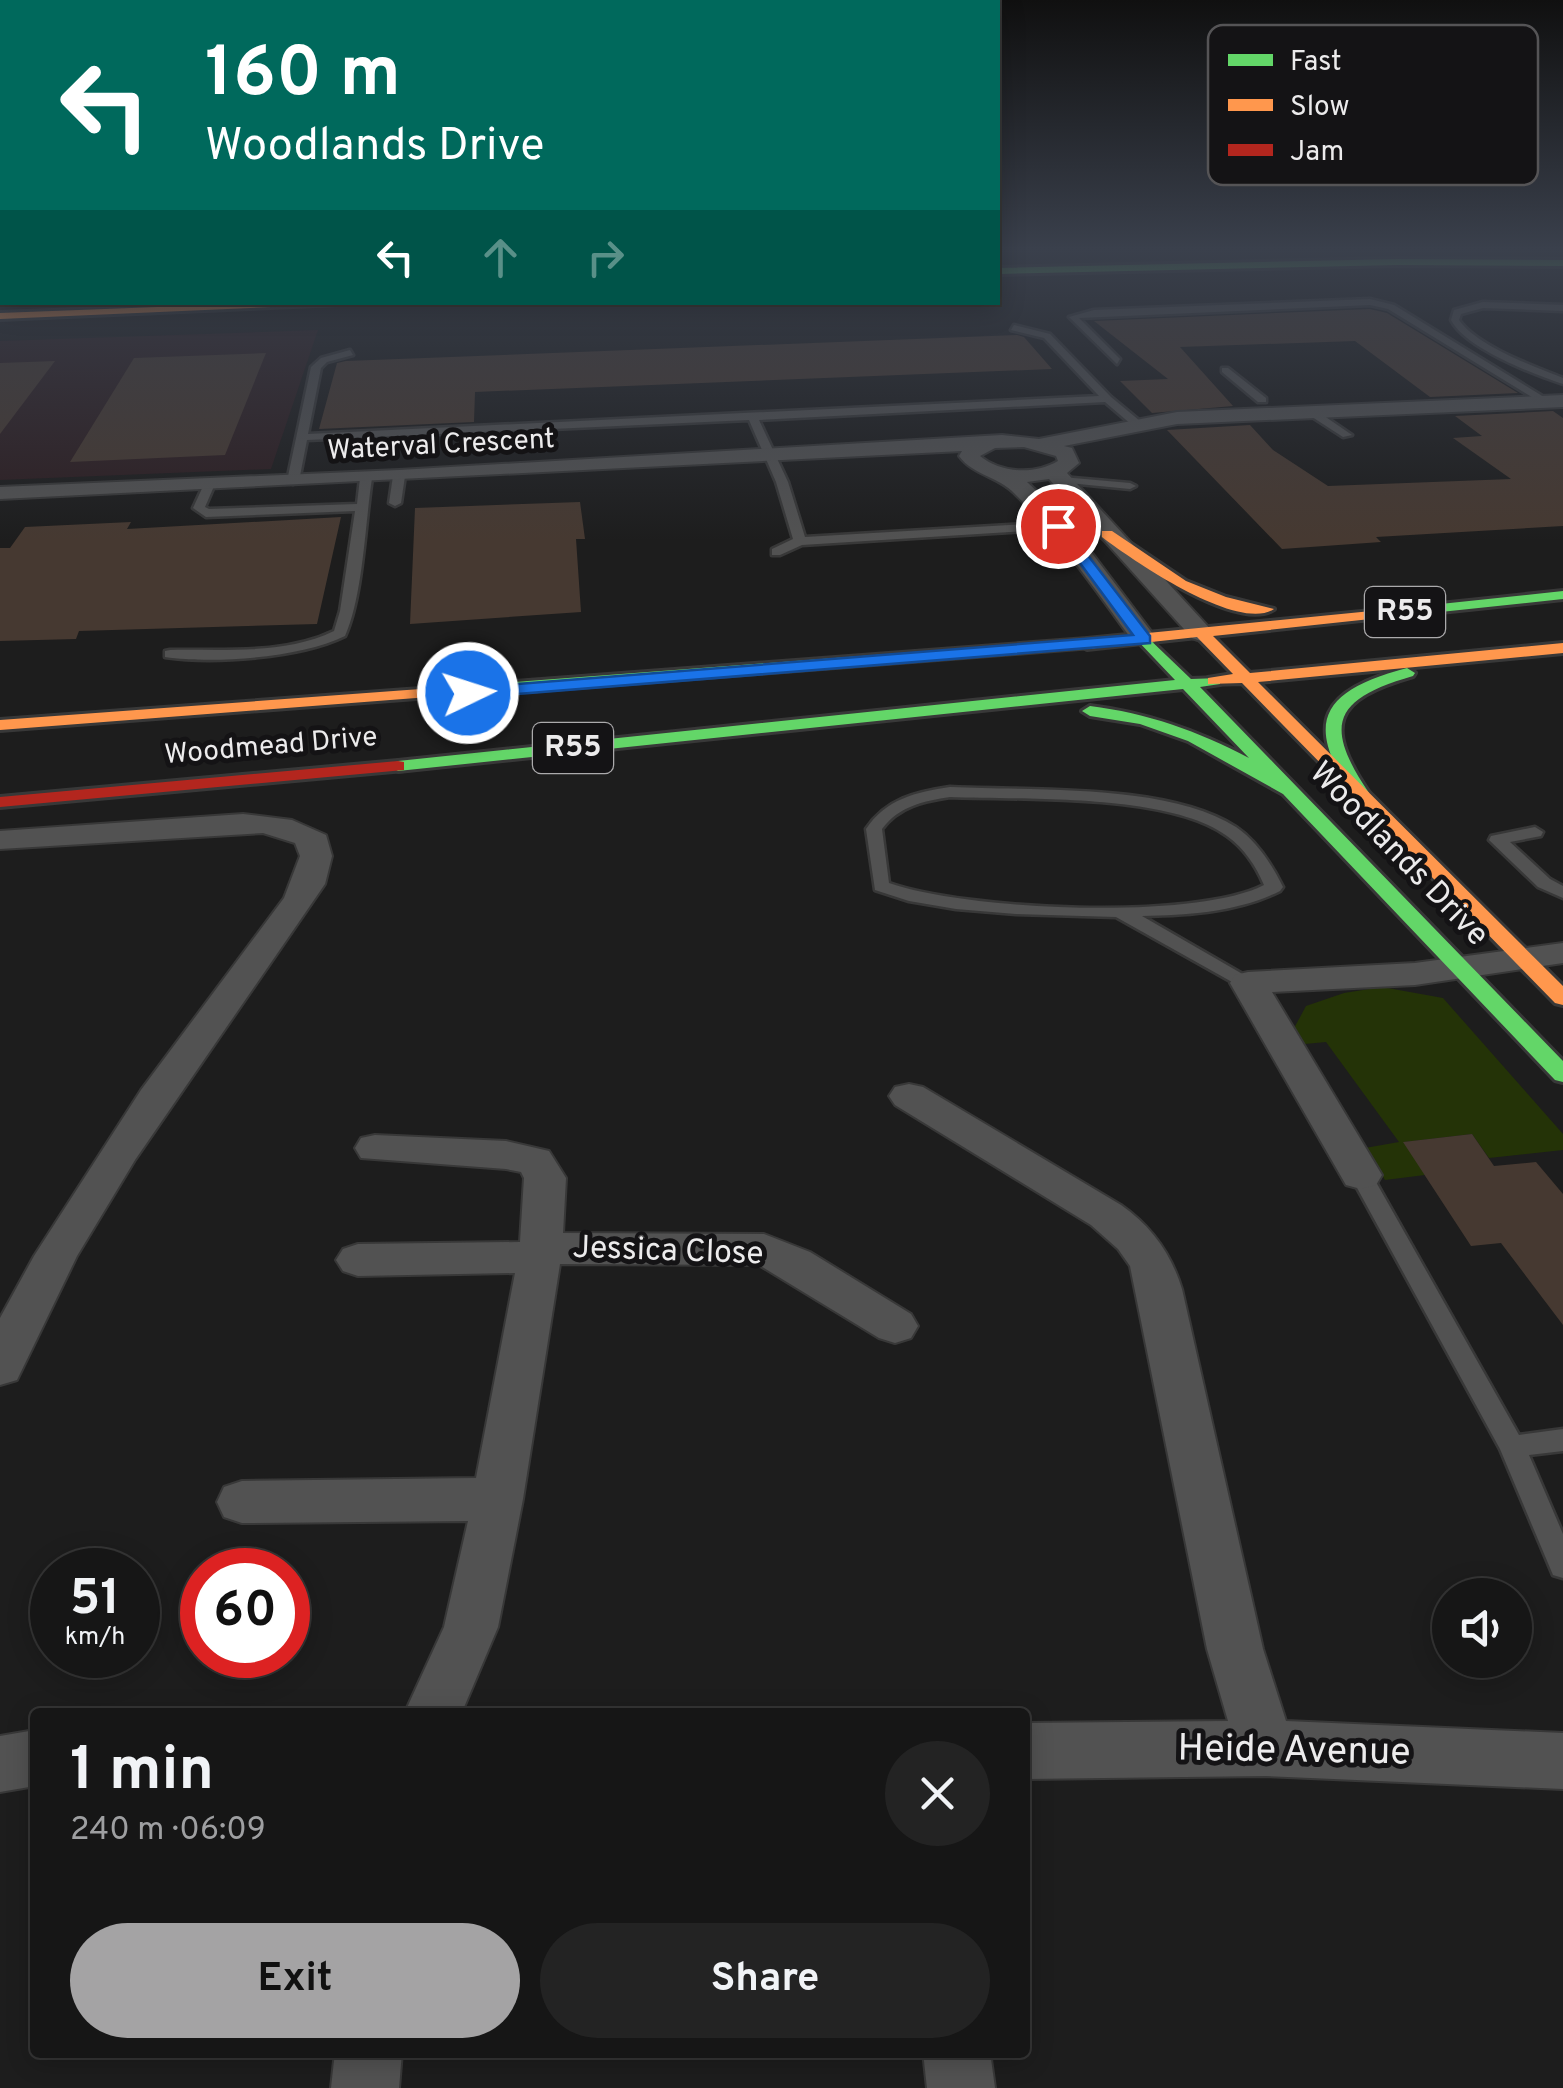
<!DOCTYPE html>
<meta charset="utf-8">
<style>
body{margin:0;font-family:Overpass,sans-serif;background:#232323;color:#f1f3f6;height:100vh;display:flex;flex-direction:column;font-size:38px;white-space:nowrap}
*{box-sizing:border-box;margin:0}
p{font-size:32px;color:#9e9fa1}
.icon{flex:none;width:55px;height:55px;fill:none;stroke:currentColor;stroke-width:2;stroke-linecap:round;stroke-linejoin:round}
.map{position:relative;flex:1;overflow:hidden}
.details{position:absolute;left:30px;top:1708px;width:1000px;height:350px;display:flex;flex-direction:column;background:#161616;border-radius:10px;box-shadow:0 5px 25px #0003,0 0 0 2px #353535}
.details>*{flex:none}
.top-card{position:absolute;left:0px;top:0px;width:1000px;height:305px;box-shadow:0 5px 25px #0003,0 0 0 2px #353535;background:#00695c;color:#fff;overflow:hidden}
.buttons{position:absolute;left:1432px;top:1578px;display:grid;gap:20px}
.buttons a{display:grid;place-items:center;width:100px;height:100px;border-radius:50%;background:#161616;box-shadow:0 5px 25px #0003,0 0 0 2px #353535;font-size:50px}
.speed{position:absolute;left:30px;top:1548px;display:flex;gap:20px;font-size:50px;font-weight:700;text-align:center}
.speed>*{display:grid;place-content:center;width:130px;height:130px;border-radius:50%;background:#161616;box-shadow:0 5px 25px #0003,0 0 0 2px #353535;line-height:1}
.speed small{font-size:25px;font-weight:400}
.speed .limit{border:15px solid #d22;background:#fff;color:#111}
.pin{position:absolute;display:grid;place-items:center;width:85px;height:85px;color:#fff;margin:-42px;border:5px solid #fff;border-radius:50%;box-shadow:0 2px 10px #0007}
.me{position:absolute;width:110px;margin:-55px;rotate:86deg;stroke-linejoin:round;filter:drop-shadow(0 0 8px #0008)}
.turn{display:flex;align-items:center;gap:35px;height:210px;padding:0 40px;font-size:45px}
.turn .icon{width:130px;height:130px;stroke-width:2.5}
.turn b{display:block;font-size:70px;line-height:85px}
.lanes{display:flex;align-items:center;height:95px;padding:0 40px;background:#0003;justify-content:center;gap:50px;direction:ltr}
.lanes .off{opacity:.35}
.round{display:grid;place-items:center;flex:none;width:105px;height:105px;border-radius:52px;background:#232323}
.summary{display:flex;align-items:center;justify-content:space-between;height:170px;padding:0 40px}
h1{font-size:60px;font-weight:700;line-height:75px}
.button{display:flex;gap:20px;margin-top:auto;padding:20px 40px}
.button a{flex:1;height:115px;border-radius:60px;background:#a4a3a4;color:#111;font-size:40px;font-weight:700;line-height:115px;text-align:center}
.button a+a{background:#232323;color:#f1f3f6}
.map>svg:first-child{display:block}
</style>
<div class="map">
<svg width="1563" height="2088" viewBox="0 0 1563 2088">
<rect width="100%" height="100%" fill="#1d1d1d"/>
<!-- commercial -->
<polygon fill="#2d1e21" points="318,330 271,469 0,480 0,341"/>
<!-- green -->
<polygon fill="#243307" points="1382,987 1443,998 1563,1134 1563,1150 1489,1158 1472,1134 1404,1142 1425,1175 1385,1180 1365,1148 1399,1142 1326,1042 1294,1045 1292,1032 1306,1006 1344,993"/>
<!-- building -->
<g fill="#463931">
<polygon points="1370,309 1387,313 1518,393 1430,397 1355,341 1180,347 1233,406 1152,413 1120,381 1168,379 1094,321"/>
<polygon points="1017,335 1024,337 1052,369 475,392 474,422 319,429 337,363 346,361"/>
<polygon points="266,353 225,455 70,462 134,358"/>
<polygon points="55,361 0,434 0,363"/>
<polygon points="1553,411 1563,418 1563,526 1376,537 1381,542 1282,549 1167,430 1250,425 1273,450 1328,486 1511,479 1453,438 1482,436 1455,416"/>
<polygon points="580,502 585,539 576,539 581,612 410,624 415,508"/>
<polygon points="341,517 317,624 79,631 76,639 0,641 0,548 10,548 25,527 131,522 127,529"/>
<polygon points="1472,1134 1494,1166 1536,1162 1563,1194 1563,1325 1501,1243 1471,1246 1403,1142"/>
</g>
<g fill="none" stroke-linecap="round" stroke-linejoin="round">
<!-- lane casing -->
<g stroke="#383838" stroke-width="5">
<g id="lane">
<polygon points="1370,299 1394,305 1552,402 1543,404 1388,309 1370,305 1079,318 1120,359 1117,364 1069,317 1094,310"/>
<path d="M 1483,302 L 1563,305 L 1563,311 L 1483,308 L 1461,314 L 1459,320 C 1477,346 1533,366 1563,378 L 1563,384 C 1533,374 1465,348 1451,320 L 1454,310 Z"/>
<polygon points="1014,325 1050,334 1111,397 1140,421 1140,425 1132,425 1105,402 759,420 788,482 805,537 1063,522 1063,528 1059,529 802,545 780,555 772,555 772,549 793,539 776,482 749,420 307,440 299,481 293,484 287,481 311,367 321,358 350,350 353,355 327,362 321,368 308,434 1099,396 1044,338 1011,330"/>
<polygon points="1222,368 1228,368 1266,398 1266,402 1258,402 1222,372"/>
<polygon points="1306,409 1314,409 1352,435 1343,437 1306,413"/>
<polygon points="399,473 405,476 401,503 395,506 389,503 393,476"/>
<path d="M 366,475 L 372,478 C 365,524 363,596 345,636 C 300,658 214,664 165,657 L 165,651 L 170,650 C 224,649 284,655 334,631 L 340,611 L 355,511 L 206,517 L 193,508 L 205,482 L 215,484 L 205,507 L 209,509 L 357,504 L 360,478 Z"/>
<polygon points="1062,477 1130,483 1136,486 1130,489 1058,482 1056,480"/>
<path d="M 950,787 C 1030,791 1168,783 1236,827 C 1257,841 1272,865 1283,887 L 1280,891 C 1238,912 1189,915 1142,916 L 1258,983 L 1248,989 L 1241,987 L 1116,917 L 1016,914 L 956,909 L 909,901 L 875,890 L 866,829 C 886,799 916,792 950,787 ZM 950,797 C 1023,800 1168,793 1227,836 C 1244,848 1256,866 1264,885 C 1194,921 965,910 889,883 L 882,829 C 899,806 924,801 950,797 Z"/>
<polygon points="1535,827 1543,832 1541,836 1510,842 1550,879 1563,886 1563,898 1538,887 1489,840 1491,836"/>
<polygon points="1361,1168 1369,1170 1372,1175 1519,1435 1563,1429 1563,1451 1529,1455 1563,1534 1563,1578 1553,1575 1500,1449 1350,1175 1353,1170"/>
</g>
</g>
<!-- street casing -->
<g stroke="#383838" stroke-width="4">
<g id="street">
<path d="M 1563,395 L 1563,407 L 1177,424 L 1064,446 L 1072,448 L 1079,463 L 1067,473 L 1214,633 L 1201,641 L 1192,638 L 1049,479 L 1027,482 L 1067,520 L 1153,634 L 1157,639 L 1153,644 L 1135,644 C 1097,592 1061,539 1015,494 C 998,476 974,476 959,456 L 962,451 L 0,499 L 0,487 L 399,470 L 1002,435 L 1039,439 L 1177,412 ZM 1024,447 L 1056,456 L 1058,461 C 1034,475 1001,473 980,456 L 995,448 Z"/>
<polygon points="243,814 292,820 326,835 332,856 325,884 135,1160 77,1256 17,1380 0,1385 0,1318 34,1256 141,1090 284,898 300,856 295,843 263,833 0,849 0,831"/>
<polygon points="1563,943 1563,963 1415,985 1272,992 1382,1175 1376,1185 1361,1189 1346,1185 1230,983 1235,975 1248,972 1415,963"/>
<path d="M 909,1084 L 923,1087 L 1121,1205 C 1151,1226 1171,1253 1182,1289 L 1263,1649 L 1286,1721 L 1563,1733 L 1563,1789 L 1265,1776 L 1025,1779 L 1025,1723 L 1228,1721 L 1207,1649 L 1130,1266 L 1118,1249 L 1091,1225 L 895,1105 L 889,1096 L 895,1087 Z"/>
<polygon points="375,1135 506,1141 549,1151 566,1178 563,1233 764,1234 810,1252 911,1314 918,1326 911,1338 895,1343 879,1338 759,1265 560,1264 523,1499 498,1627 462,1712 405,1712 444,1627 468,1521 242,1523 224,1517 217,1502 224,1487 242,1481 476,1478 515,1273 358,1276 343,1271 336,1260 343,1249 358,1244 520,1242 524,1178 521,1172 506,1169 361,1158 355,1148 361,1138"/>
<polygon points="35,1730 35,1786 0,1792 0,1736"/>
<polygon points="335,2052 402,2052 399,2088 331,2088"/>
<polygon points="923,2052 990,2052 995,2088 927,2088"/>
</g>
</g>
<!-- fast casing -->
<g stroke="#383838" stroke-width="6">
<g id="fast">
<polygon points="1397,259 1563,260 1563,266 1397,265 998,274 998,268"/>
<polygon points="1563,591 1563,599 1412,615 1405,611 1412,607"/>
<path d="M 1144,634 L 1191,679 L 1220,678 L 1220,684 L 1200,687 L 1563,1061 L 1563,1082 L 1555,1080 L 1283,794 L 1188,741 L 1140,724 L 1090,716 L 1082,711 L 1090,706 C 1147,713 1198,731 1249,758 L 1183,689 L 398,771 L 389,766 L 398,761 L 1175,680 L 1136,639 Z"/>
<polygon points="1087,639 1092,641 1092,647 475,695 467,690 475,685"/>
<path d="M 1407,668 L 1415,673 L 1413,676 C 1333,699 1323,725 1369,793 L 1366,797 L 1354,797 C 1303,722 1321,691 1407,668 Z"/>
</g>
</g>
<!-- slow casing -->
<g stroke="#383838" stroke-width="6">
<g id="slow">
<polygon points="289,302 384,302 0,319 0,313"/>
<path d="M 1102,531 L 1112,531 L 1186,581 L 1226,597 L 1274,609 C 1238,633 1132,560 1102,537 Z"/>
<polygon points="1412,607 1417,608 1417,614 1213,636 1250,673 1563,643 1563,653 1258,682 1563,986 1563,1005 1555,1003 1242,683 1208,684 1208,678 1233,674 1197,637 1087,649 1079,644 1087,639"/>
<polygon points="475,685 481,687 481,693 0,730 0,720"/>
</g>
</g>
<!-- jam casing -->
<g stroke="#383838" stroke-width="6">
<polygon id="jam" points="398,761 404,762 404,770 0,807 0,797"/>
</g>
<!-- lane -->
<use href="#lane" fill="#525252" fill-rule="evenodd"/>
<!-- street -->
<use href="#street" fill="#525252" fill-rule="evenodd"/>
<!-- fast -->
<use href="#fast" fill="#63d668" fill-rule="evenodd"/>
<!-- slow -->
<use href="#slow" fill="#ff974d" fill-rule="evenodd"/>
<!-- jam -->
<use href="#jam" fill="#b3261e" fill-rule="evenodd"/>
</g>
<!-- sky -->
<linearGradient id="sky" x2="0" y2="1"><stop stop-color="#101010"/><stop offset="0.46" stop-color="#3a404c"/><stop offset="1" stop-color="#3a404c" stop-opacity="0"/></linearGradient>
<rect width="1563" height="541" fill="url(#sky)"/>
<!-- route -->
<polygon fill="#1a73e8" stroke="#114b97" stroke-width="2.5" points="1054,523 1063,523 1150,636 1150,643 468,698 460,693 468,688 1133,635 1054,528"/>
<g text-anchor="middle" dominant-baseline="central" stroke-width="10" stroke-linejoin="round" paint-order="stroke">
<!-- far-street labels -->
<g font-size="28" fill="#ecebec" stroke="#141315">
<text transform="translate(441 446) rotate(-3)">Waterval Crescent</text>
<text transform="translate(271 747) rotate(-5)">Woodmead Drive</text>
</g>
<!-- shield labels -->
<g fill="#141315" stroke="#abaaac" stroke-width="2.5">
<rect x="1365" y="587" width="80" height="50" rx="8"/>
<rect x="533" y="723" width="80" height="50" rx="8"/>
</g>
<g font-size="30" font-weight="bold" fill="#ecebec">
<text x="1405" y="612">R55</text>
<text x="573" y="748">R55</text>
</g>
<!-- street labels -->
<g font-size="32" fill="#ecebec" stroke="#141315">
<text transform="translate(1398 855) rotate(46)">Woodlands Drive</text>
<text transform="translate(668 1252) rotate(2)">Jessica Close</text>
</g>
<!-- near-street labels -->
<g font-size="38" fill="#ecebec" stroke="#141315">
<text transform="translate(1294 1752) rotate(1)">Heide Avenue</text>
</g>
</g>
<!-- legend -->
<rect x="1208" y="25" width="330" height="160" rx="15" fill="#141315" stroke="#555456" stroke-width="2.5"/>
<rect x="1228" y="54" width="45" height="12" fill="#63d668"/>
<rect x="1228" y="99" width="45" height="12" fill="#ff974d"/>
<rect x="1228" y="144" width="45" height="12" fill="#b3261e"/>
<g font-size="28" fill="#ecebec">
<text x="1290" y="70">Fast</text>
<text x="1290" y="115">Slow</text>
<text x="1290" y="160">Jam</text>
</g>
</svg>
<div class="buttons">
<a><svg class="icon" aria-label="sound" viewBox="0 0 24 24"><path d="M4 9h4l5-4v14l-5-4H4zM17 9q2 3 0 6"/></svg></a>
</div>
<div class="speed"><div>51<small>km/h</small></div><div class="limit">60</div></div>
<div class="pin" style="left:1058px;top:526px;background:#d93025"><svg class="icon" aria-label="arrive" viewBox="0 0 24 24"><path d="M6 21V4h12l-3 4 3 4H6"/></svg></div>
<svg class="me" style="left:468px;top:693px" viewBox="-20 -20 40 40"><circle r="17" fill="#1a73e8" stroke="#fff" stroke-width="3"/><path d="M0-11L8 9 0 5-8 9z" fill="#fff"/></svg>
<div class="top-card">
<div class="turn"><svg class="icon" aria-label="left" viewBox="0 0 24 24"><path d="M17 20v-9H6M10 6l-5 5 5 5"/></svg><div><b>160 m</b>Woodlands Drive</div></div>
<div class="lanes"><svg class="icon" aria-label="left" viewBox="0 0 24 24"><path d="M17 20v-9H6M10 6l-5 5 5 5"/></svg><svg class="icon off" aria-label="ahead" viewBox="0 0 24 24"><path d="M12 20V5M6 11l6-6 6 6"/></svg><svg class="icon off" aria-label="right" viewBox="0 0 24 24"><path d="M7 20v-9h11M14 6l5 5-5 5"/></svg></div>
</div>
<section class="details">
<div class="summary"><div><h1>1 min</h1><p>240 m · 06:09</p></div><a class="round"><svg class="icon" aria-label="close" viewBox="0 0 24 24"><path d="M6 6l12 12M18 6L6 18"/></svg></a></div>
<div class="button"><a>Exit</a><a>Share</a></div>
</section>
</div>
